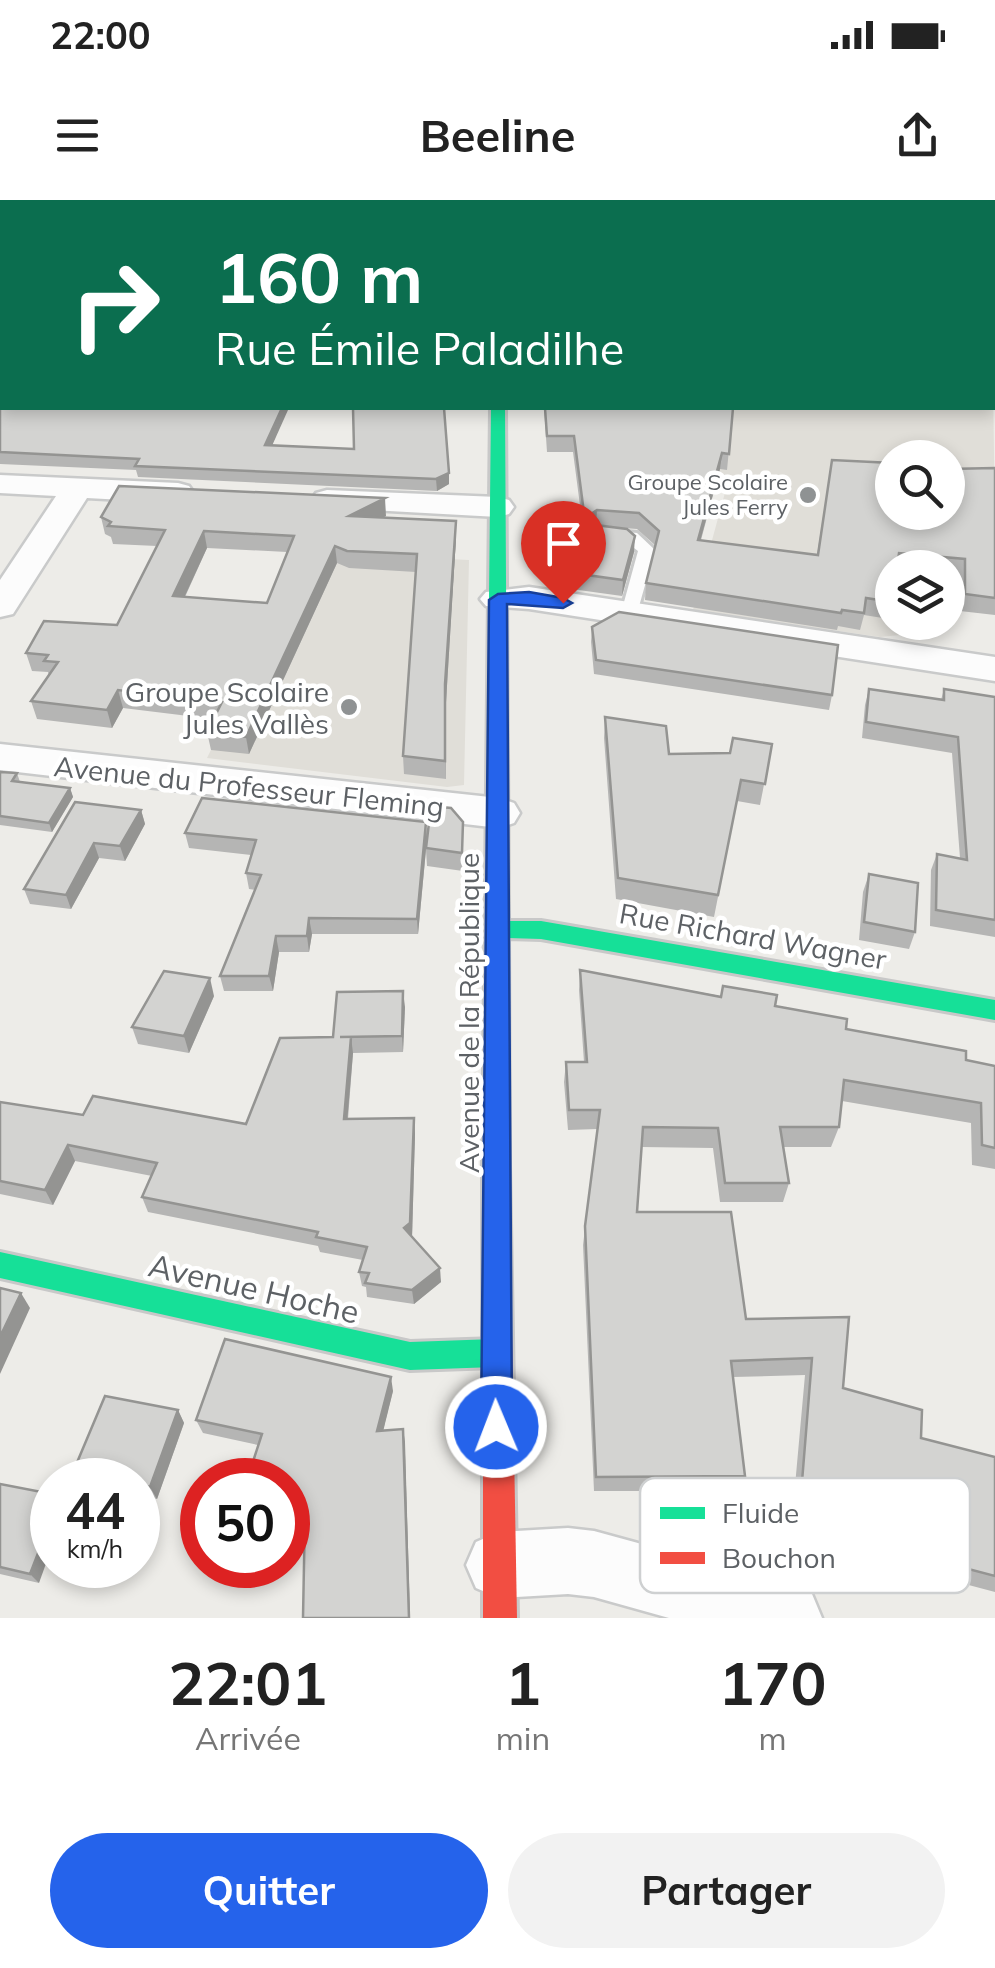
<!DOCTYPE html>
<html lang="fr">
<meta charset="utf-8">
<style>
body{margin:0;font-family:Mulish,sans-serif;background:#f2f2f2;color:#222;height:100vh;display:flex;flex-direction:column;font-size:38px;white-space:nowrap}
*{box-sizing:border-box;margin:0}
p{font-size:32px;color:#767676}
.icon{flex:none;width:55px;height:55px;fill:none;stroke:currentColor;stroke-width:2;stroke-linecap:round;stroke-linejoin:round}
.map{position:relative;height:1418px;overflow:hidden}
.side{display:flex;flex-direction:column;background:#fff;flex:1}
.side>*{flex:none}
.banner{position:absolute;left:0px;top:0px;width:995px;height:210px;box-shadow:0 5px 15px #0003;background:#0b6e4f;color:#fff;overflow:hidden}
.controls{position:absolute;left:875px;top:240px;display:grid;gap:20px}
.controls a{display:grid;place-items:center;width:90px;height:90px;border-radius:50%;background:#fff;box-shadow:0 5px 15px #0003;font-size:50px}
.speed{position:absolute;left:30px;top:1258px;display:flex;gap:20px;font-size:50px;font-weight:700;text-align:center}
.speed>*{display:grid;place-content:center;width:130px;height:130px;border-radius:50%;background:#fff;box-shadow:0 5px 15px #0003;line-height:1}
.speed small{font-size:25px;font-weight:400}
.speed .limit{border:15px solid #d22;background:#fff;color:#111}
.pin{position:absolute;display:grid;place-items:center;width:85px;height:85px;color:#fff;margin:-102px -42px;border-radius:50% 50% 50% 0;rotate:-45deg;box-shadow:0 0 10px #0007}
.pin .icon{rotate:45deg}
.me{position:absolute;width:110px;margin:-55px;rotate:359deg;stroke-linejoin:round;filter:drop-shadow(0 0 8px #0008)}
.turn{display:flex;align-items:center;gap:35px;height:210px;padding:0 50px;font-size:45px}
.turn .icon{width:130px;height:130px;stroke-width:2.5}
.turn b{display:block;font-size:70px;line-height:85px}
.eta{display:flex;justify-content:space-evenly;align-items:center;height:170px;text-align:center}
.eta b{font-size:60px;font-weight:700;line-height:70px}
.action{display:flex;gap:20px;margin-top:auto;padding:20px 50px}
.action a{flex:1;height:115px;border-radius:60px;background:#2563eb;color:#fff;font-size:40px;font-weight:700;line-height:115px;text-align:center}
.action a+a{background:#f2f2f2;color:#222}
.status{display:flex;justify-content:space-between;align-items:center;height:70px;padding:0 50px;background:#fff;direction:ltr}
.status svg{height:28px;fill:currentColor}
header{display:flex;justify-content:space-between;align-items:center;height:130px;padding:0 50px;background:#fff;font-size:45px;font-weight:700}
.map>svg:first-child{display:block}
</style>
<div class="status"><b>22:00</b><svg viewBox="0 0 49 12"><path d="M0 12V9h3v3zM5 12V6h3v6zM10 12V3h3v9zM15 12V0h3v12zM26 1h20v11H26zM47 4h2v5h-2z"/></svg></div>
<header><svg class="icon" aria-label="menu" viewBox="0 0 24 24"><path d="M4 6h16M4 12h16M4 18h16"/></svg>Beeline<svg class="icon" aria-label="share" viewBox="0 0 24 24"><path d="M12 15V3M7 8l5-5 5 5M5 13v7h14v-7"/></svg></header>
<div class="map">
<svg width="995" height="1418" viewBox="0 0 995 1418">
<rect width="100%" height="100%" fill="#edece8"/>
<!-- education -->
<g fill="#e0ded8" fill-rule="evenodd">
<path d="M 993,185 L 995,324 L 892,368 L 892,422 L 900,423 L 900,435 L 880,437 L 693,410 L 729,278 L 630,262 L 630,208 L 992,208 ZM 892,258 L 948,258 L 948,312 L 892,312 Z"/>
<polygon points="297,352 469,360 464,585 447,587 207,558 257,456"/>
</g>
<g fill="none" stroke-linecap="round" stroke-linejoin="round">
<!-- lane casing -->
<g stroke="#c9caca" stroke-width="6">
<g id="lane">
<polygon points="992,141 995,142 995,150 992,149"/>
<polygon points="606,330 637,333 655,350 636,417 630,418 621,413 638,351 626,342 600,339 598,335"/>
</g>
</g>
<!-- street casing -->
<g stroke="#c9caca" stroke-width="5">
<g id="street">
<rect x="992" y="171" width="3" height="17"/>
<polygon points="0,275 178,283 189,286 194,293 189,300 178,303 87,298 13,414 0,417 0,380 56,296 0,293"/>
<polygon points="327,290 498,297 509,300 514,307 509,314 498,317 316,307 311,300 316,293"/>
<polygon points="529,387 995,457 995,481 529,409 486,406 480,399 486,392"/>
<polygon points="0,544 499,598 514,603 520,613 514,623 499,628 0,570"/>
<polygon points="568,1328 594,1331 788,1384 812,1394 822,1418 669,1418 594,1397 568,1394 499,1398 476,1388 466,1365 476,1342 499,1332"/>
</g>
</g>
<!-- fast casing -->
<g stroke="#c8c8c8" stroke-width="6">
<g id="fast">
<polygon points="491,208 505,208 508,721 541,721 995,800 995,820 541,739 508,738 509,966 505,974 496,978 487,974 483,966"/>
<polygon points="0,1052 410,1142 495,1139 505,1143 510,1153 505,1163 495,1167 410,1170 0,1078"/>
</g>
</g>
<!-- jam casing -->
<g stroke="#c8c8c8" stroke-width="6">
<polygon id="jam" points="496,954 505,958 509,966 517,1418 483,1418 483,966 487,958"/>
</g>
<!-- lane -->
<use href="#lane" fill="#fcfcfc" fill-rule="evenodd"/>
<!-- street -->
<use href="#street" fill="#fcfcfc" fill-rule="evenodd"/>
<!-- fast -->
<use href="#fast" fill="#16e098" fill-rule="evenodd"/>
<!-- jam -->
<use href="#jam" fill="#f24e42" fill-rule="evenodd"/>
</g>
<!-- wall -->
<g fill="#b5b5b4" fill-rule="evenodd">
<polygon points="0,121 2,208 287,208 272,245 354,249 353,208 449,284 437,291 138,277 136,270 0,264"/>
<polygon points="544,208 733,208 727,270 720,269 701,340 817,355 832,260 892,312 995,268 995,415 960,411 960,376 948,374 948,368 892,368 892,408 889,419 864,415 860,430 838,426 837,430 645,400 646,383 656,346 637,329 609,327 634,352 622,396 557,387 538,373 536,314 581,313 573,252 547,252"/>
<path d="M 386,316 L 382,318 L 456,321 L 456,338 L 446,502 L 446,579 L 404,574 L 403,556 L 416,372 L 349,368 L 337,363 L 249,554 L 211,550 L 207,532 L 213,519 L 123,508 L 112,528 L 37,519 L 31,501 L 49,476 L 48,472 L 32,471 L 26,453 L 117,425 L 157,346 L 113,344 L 111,337 L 105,334 L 101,317 ZM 207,348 L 287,352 L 267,403 L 185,397 Z"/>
<polygon points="592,427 832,495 829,510 594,474 591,442"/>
<polygon points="869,489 941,500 944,489 995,497 995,737 930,726 931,670 937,654 960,658 952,553 862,538 865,505"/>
<polygon points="605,517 669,554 730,553 772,544 760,605 737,601 714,717 616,699 604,538"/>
<polygon points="0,572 17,573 20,582 70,588 73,597 52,632 0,625"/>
<polygon points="141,610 145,624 125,661 99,658 71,709 30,704 24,689"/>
<polygon points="463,622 463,671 427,666 426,650 418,734 312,734 309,752 279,752 273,791 224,791 220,776 256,690 249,689 246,673 251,655 189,648 185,633 427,640"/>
<polygon points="869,674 915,732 909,749 859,740 863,692"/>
<polygon points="580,770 775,806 846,829 966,860 995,866 995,969 972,965 971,923 842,901 839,927 831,947 783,947 789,983 783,1002 720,1002 713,948 642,947 637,1012 746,1119 849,1117 843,1188 921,1238 995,1257 995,1392 931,1375 931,1337 794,1297 805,1175 733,1177 745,1276 739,1291 594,1291 583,1045 597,929 568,930 564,882 566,862 584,862 579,790"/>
<polygon points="214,796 189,853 138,844 132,827"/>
<polygon points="405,807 403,852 353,853 348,919 414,918 415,934 412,1037 441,1082 414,1104 367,1097 366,1087 362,1086 359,1072 363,1060 320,1052 318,1046 148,1012 142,997 152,976 75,961 53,1005 0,994 0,902 83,915 246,924 333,837"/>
<polygon points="393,1191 383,1230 405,1242 305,1323 288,1324 288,1280 258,1245 203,1233 196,1220"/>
<polygon points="178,1210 184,1223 157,1299 138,1295 138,1280 79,1280 73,1272"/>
<polygon points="0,1284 39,1383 0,1374"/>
</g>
<!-- shaded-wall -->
<g fill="#949492">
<polygon points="282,208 287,208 288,210 267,257 265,245"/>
<polygon points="722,253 720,269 696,356 698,340"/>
<polygon points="449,273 449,284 437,291 436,279"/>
<polygon points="385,298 386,316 350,333 349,316"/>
<polygon points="597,310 596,326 584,334 585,318"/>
<polygon points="456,321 456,338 446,502 446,579 445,484"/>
<polygon points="204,331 207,348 177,413 173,396"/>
<polygon points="635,336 634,352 622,396 623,380"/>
<polygon points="335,346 337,363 249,554 246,537"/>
<polygon points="118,490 123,508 112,528 107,510"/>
<polygon points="70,588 73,597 52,632 49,623"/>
<polygon points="141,610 145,624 125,661 120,646"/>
<polygon points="426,622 427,638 418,734 417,719"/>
<polygon points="94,643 99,658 71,709 66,695"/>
<polygon points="309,718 312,734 309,752 307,736"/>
<polygon points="276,736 279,752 273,791 269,776"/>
<polygon points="210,778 214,796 189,853 184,836"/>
<polygon points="403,791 405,807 403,852 402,836"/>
<polygon points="351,837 353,853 346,935 344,919"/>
<polygon points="414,918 415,934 412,1038 404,1028"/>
<polygon points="68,945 75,961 53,1005 45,990"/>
<polygon points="440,1068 441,1082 414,1104 412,1090"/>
<polygon points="21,1093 30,1108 0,1174 0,1137"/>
<polygon points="391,1177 393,1191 380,1244 377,1231"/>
<polygon points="178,1210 184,1223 157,1299 150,1287"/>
<polygon points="403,1229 405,1242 410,1418 409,1418"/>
<polygon points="52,1317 52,1347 39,1383 30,1374"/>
</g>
<!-- building -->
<g fill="#d3d3d1" stroke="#949492" stroke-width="2.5" fill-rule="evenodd">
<polygon points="3,0 504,0 503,2 3,2"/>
<polygon points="613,0 739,0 739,2 612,2"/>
<polygon points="2,4 2,116 2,101 0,101 0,10 2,11"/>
<polygon points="2,119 2,208 282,208 265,245 354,249 353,208 444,208 449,273 436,279 135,266 139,259 0,252 0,121"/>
<polygon points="545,208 733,208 729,254 722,253 698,340 818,355 832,260 892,263 892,312 948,312 948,269 995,268 995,398 965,394 965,359 899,353 897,368 892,368 892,402 866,398 864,413 842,410 841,413 646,383 659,331 639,313 597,310 585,318 588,324 627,329 635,336 623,380 558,371 538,357 536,314 584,313 574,236 547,236"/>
<path d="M 119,286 L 385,298 L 349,316 L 456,321 L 445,484 L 445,561 L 403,556 L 417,354 L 347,351 L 335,346 L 246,537 L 207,532 L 222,502 L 118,490 L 107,510 L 31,501 L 58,462 L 44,461 L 48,455 L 26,453 L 44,421 L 117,425 L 165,330 L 108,326 L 111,322 L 101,317 ZM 204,331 L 294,336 L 267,403 L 173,396 Z"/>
<polygon points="619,412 838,445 832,495 596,460 592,427"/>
<polygon points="869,489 944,500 944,489 995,497 995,720 936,710 937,654 967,660 958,537 866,522"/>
<polygon points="605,517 666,526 669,554 730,553 733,538 772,544 765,584 741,580 718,695 618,678"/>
<polygon points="0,572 17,573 12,581 70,588 49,623 0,616"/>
<polygon points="202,598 426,622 417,719 309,718 307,736 276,736 269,776 220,776 261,675 246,673 256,640 185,633"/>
<polygon points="75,602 141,610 120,646 94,643 66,695 24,689"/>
<polygon points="431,606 451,608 463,622 462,653 426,648"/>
<polygon points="869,674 918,683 915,732 864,722"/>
<polygon points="580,770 721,797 723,786 777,795 775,806 847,819 846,829 966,851 966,860 995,866 995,948 982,945 981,903 844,880 839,927 780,927 789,983 725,983 718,928 643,927 637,1012 731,1012 746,1119 849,1117 843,1188 922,1210 921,1238 995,1257 995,1376 942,1362 943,1323 802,1282 812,1158 731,1161 745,1276 596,1277 585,1026 600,910 569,910 566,862 587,862"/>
<polygon points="164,771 210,778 184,836 132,827"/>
<polygon points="403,791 402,836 340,837 351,837 344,919 414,918 410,1023 404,1028 440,1068 412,1090 365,1083 369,1073 359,1072 367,1047 316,1037 318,1032 142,997 157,963 68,945 45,990 0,981 0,902 83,915 93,896 246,924 280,838 333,837 337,792"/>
<polygon points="0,1088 21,1093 0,1137"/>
<polygon points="225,1139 391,1177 377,1231 403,1229 409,1418 303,1418 305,1311 288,1312 288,1280 247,1280 262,1234 196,1220"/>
<polygon points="105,1196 178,1210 150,1287 138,1284 138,1280 114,1280 73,1272"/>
<polygon points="0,1284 52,1294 52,1317 30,1374 0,1367"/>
</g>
<!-- route -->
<polygon fill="#2563eb" stroke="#184099" stroke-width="2.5" points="529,392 563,398 572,403 563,408 507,404 512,1227 507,1238 496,1243 485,1238 481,1227 489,400 498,394"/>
<!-- markers -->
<g fill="#8f9293" stroke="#fff" stroke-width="4">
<circle cx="808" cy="295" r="10"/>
<circle cx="349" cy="507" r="10"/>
</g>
<g text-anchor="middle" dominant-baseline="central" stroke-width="9" stroke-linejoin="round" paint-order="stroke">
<!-- far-poi labels -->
<g font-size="22" fill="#5d6165" stroke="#fff" text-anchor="end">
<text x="788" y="282">Groupe Scolaire<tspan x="788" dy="25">Jules Ferry</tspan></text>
</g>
<!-- poi labels -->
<g font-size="28" fill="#5d6165" stroke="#fff" text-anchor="end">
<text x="329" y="491">Groupe Scolaire<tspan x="329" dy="32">Jules Vallès</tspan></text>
</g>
<!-- street labels -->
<g font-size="28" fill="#5d6165" stroke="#fff">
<text transform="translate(249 586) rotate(6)">Avenue du Professeur Fleming</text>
<text transform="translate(753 736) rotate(10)">Rue Richard Wagner</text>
<text transform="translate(468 813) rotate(-90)">Avenue de la République</text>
</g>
<!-- near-street labels -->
<g font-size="32" fill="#5d6165" stroke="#fff">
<text transform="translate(254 1088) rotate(13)">Avenue Hoche</text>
</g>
</g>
<!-- legend -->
<rect x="640" y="1278" width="330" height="115" rx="15" fill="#fff" stroke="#ced0d1" stroke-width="2.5"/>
<rect x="660" y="1307" width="45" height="12" fill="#16e098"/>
<rect x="660" y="1352" width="45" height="12" fill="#f24e42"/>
<g font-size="28" fill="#5d6165">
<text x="722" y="1323">Fluide</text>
<text x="722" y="1368">Bouchon</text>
</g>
</svg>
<div class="controls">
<a><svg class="icon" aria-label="search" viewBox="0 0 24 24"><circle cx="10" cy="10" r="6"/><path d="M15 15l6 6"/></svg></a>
<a><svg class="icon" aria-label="layers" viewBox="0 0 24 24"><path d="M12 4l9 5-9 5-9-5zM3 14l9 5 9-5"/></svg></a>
</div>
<div class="speed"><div>44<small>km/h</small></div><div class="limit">50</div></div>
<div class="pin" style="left:563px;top:403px;background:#d93025"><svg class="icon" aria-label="arrive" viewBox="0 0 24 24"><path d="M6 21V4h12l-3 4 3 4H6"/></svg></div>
<svg class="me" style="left:496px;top:1227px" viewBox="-20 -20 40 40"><circle r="17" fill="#2563eb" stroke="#fff" stroke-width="3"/><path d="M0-11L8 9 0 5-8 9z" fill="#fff"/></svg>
<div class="banner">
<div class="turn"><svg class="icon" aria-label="right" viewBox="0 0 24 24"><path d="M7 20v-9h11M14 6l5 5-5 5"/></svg><div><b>160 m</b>Rue Émile Paladilhe</div></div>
</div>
</div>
<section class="side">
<div class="eta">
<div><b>22:01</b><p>Arrivée</p></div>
<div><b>1</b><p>min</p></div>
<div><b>170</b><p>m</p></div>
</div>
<div class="action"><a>Quitter</a><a>Partager</a></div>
</section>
